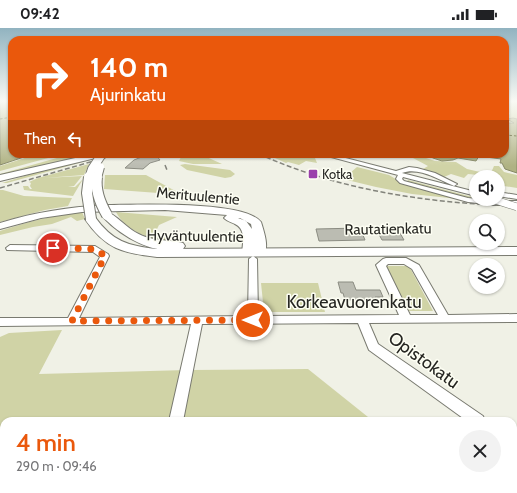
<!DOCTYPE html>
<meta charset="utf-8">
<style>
body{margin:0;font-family:Cabin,sans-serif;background:#f2f2f2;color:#202124;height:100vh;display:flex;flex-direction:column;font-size:15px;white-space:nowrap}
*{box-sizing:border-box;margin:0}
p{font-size:13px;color:#757577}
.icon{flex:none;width:22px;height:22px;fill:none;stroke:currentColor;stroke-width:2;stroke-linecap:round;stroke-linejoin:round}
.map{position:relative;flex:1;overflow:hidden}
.sheet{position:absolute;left:0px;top:389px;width:517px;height:76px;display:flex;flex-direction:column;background:#fff;border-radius:12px 12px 0 0;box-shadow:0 1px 3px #0004}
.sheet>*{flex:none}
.banner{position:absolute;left:8px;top:8px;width:501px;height:122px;border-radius:12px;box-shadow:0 1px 3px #0004;background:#ea580c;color:#fff;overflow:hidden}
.tools{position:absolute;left:469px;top:142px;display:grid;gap:8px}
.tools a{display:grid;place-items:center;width:36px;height:36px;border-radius:50%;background:#fff;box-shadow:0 1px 3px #0004;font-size:20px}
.pin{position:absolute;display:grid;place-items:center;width:34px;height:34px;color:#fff;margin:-17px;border:2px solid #fff;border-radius:50%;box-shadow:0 1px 4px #0007}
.me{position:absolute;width:44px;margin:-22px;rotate:270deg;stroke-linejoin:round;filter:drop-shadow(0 0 3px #0008)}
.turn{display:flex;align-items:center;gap:14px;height:84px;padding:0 16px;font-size:18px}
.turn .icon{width:52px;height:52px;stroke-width:2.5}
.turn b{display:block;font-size:28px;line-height:34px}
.then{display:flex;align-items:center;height:38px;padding:0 16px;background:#0003;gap:8px;font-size:15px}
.round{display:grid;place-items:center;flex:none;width:42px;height:42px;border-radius:21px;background:#f2f2f2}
.headline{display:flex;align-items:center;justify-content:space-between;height:68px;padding:0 16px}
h1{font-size:24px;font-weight:600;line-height:30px;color:#ea580c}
.status{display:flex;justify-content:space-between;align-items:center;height:28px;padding:0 20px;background:#fff;direction:ltr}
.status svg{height:11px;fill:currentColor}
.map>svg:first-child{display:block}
</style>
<div class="status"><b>09:42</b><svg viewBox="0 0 49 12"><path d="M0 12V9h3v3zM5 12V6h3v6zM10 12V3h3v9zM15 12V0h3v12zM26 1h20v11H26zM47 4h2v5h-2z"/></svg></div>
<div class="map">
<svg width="517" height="465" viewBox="0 0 517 465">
<rect width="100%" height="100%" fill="#f0f1e6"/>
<!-- green -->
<g fill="#d0d3a6">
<polygon points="505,73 517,73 517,91 507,91 515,94 505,95 505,88 508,88 510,85 505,83 505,81 508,80 505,79"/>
<polygon points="37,126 63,126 0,143 0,138"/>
<polygon points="71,126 98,126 0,148 0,146"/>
<polygon points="193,126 200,126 222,136 193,136 179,133 181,129"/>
<polygon points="266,126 312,126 319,128 315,130 317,135 306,133 299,137 288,134 286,135"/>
<polygon points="409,126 422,126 426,130 435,133 456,134 467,141 480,144 478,147 468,146 464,150 451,146 444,149 423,141 428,138 413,130"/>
<polygon points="90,132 7,155 2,155 34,145"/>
<polygon points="89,136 84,147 44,150 82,148 74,158 68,159 75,159 83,151 73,168 24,162 23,158 28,158 30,161 32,161 30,158 31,155 29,154 38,150"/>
<polygon points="185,136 230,142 235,146 231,149 225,150 187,142 180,137"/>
<polygon points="494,138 499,138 504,144 517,147 517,160 498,157 498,149 489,149"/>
<polygon points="357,139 389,147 399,153 458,171 412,166 376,159 343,151"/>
<polygon points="105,147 146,147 179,165 172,166 104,161"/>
<polygon points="408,152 476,170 476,171 458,168 407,154"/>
<polygon points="0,162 3,162 24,168 72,170 68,178 45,182 0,194"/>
<path d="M 82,184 L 85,191 L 77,193 L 71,189 L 52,196 L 33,199 L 0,207 L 0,203 C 27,194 54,187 82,184 Z"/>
<path d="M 116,184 L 177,189 L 159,197 L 155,205 L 176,213 C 155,214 126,204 116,184 Z"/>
<polygon points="386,238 409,238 433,283 406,283"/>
<polygon points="261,255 318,255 325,284 264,284"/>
<polygon points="62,302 39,346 187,342 176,393 4,393 4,461 141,461 138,465 0,465 0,309 9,305"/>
<polygon points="308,341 373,393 316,393 306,390 285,393 183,393 192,342"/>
<polygon points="391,461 507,461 509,465 395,465"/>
</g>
<!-- water -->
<g fill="#afb283" stroke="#868866">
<polygon points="0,73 12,73 12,126 33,126 0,137"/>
<polygon points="513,90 517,91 517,145 505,141 502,135 500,135 501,131 479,128 476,133 458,130 453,132 442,133 433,130 426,126 505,126 505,95 514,95 507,91"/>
</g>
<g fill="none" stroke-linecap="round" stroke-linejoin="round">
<!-- ferry -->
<g stroke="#3c3d02" stroke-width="1" stroke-dasharray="2.5 2" stroke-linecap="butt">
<polyline points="0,91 12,89"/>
<polyline points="505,107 517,108"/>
</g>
</g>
<!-- building -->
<g fill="#bbbcb2" stroke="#8b8c82">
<polygon points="149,126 155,126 160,132 150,135 143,141 125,140 134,132"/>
<polygon points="375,199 397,200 404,212 382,212"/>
<polygon points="360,200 365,212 319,213 316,201"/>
<polygon points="338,254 353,254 356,262 380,262 383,269 375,269 376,271 345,272 343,265 341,265"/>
</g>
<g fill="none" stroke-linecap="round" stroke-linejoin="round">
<!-- minor casing -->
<g stroke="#797a70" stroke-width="2">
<g id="minor">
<path d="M 320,126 L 330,126 L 396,143 L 409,139 L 417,140 L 435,145 L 457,156 L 454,158 L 452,157 C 437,151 419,139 402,145 L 476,164 L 476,168 L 403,149 L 402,151 L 404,153 L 468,170 L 495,173 L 517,173 L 517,177 L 495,177 L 468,174 L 400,155 L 396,151 L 398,147 Z"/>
<polygon points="498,164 517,167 517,171 498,168"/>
<path d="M 10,217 L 95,218 L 108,226 L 109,228 L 79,290 L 248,288 L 249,231 L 253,228 L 257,231 L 258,288 L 399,287 L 376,237 L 383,231 L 386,230 L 406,230 L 419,237 L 448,287 L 517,286 L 517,294 L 369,295 L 378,316 L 483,388 L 485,393 L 467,393 L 369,322 L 358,295 L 202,296 L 183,393 L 169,393 L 191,296 L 0,298 L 0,290 L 68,290 L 100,229 L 93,224 L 7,222 L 6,220 ZM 388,236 L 404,236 L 412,241 L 438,287 L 410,287 L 386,238 Z"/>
<rect x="513" y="404" width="4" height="14"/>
<polygon points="129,461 146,461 144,465 127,465"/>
</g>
</g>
<!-- major casing -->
<g stroke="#797a70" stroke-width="2">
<path id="major" d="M 106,177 C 135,177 244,172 261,194 C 264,204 269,218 264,227 L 256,227 L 254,225 L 254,211 L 254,225 L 252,227 L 244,227 L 242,225 C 243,215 246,201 235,196 C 231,194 227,193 224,190 L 227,187 L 165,182 L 82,184 L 41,190 L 0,201 L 0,195 C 35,184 70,179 106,177 ZM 238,190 L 240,190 L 251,196 L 252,201 L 246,193 Z"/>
</g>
<!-- highway casing -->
<g stroke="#797a70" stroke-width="2">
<g id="highway">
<polygon points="93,126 108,126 104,128 0,153 0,147"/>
<path d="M 107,184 C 115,186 126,199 135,204 C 152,214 166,211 183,215 L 185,218 L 183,221 C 155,228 122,209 103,189 L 102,187 L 103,185 Z"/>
<path d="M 91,188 L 95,189 C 112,213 128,218 157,221 L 517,219 L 517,227 L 157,229 C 123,225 105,221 85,191 Z"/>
</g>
</g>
<!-- minor -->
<use href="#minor" fill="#fff" fill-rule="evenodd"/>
<!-- major -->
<use href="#major" fill="#fff" fill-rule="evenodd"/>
<!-- highway -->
<use href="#highway" fill="#fff" fill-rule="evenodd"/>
<!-- rail -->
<g stroke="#82837b" stroke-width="1.5" stroke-dasharray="5 2.5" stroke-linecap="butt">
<path d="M 259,126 C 341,163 428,175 517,178"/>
<polyline points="165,137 167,142"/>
<polyline points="0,160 118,126"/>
</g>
<!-- minor-bridge casing -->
<g stroke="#797a70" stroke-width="8" stroke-linecap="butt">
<polyline id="minor-bridge" points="495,172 517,179"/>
</g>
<!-- highway-bridge-far1 casing -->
<g stroke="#797a70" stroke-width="10" stroke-linecap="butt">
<g id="highway-bridge-far1">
<polyline points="89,150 92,141 102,126"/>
<polyline points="97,150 100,139"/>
</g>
</g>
<!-- highway-bridge casing -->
<g stroke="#797a70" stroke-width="12" stroke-linecap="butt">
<g id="highway-bridge">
<polyline points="89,149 87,165 91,191"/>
<path d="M 97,149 C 95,163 100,175 107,187"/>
</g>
</g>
<!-- minor-bridge -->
<use href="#minor-bridge" stroke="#fff" stroke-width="7"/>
<!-- highway-bridge-far1 -->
<use href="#highway-bridge-far1" stroke="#fff" stroke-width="8"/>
<!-- highway-bridge -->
<use href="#highway-bridge" stroke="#fff" stroke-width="10"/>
</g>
<!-- sky -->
<linearGradient id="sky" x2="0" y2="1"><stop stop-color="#91b3c0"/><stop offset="0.53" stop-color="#f8f9f4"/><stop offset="1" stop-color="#f8f9f4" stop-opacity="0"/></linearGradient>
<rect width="517" height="138" fill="url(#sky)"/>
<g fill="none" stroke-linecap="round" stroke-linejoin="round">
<!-- route -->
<polyline stroke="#ea580c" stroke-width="7" stroke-dasharray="0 12.6" points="53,220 95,221 105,228 72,293 253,292"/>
</g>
<!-- markers -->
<rect fill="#9a40ab" stroke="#fdfef3" stroke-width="1.5" x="308" y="141" width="10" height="10" rx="2"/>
<g text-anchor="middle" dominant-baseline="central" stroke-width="3" stroke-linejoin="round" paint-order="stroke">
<!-- far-poi labels -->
<g font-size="13" fill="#262622" stroke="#fdfef3" text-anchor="start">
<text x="322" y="146">Kotka</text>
</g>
<!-- street labels -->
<g font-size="15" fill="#262622" stroke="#fdfef3">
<text transform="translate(198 168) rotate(5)">Merituulentie</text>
<text transform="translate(388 201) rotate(-1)">Rautatienkatu</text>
<text transform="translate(195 208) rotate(1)">Hyväntuulentie</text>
</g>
<!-- near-street labels -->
<g font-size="18" fill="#262622" stroke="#fdfef3">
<text x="354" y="274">Korkeavuorenkatu</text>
<text transform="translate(424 332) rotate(36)">Opistokatu</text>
</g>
</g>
</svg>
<div class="tools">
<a><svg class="icon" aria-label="sound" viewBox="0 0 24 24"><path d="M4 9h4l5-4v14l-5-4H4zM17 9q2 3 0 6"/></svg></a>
<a><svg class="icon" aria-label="search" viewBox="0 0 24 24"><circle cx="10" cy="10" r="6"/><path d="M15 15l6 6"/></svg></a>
<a><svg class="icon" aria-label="layers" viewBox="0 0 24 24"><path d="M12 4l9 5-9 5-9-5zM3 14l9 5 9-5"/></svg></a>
</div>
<div class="pin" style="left:53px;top:220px;background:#d93025"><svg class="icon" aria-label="arrive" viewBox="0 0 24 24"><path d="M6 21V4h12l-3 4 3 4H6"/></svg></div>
<svg class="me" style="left:253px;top:292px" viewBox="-20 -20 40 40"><circle r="17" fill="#ea580c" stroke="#fff" stroke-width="3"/><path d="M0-11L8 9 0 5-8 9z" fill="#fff"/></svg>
<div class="banner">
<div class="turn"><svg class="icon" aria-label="right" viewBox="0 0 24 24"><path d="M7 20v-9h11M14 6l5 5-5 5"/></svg><div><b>140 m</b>Ajurinkatu</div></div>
<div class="then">Then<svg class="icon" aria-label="left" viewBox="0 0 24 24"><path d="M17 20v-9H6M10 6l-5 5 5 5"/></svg></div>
</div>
<section class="sheet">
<div class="headline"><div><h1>4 min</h1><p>290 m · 09:46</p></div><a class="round"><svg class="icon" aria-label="close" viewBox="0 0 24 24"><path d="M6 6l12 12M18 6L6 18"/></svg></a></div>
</section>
</div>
